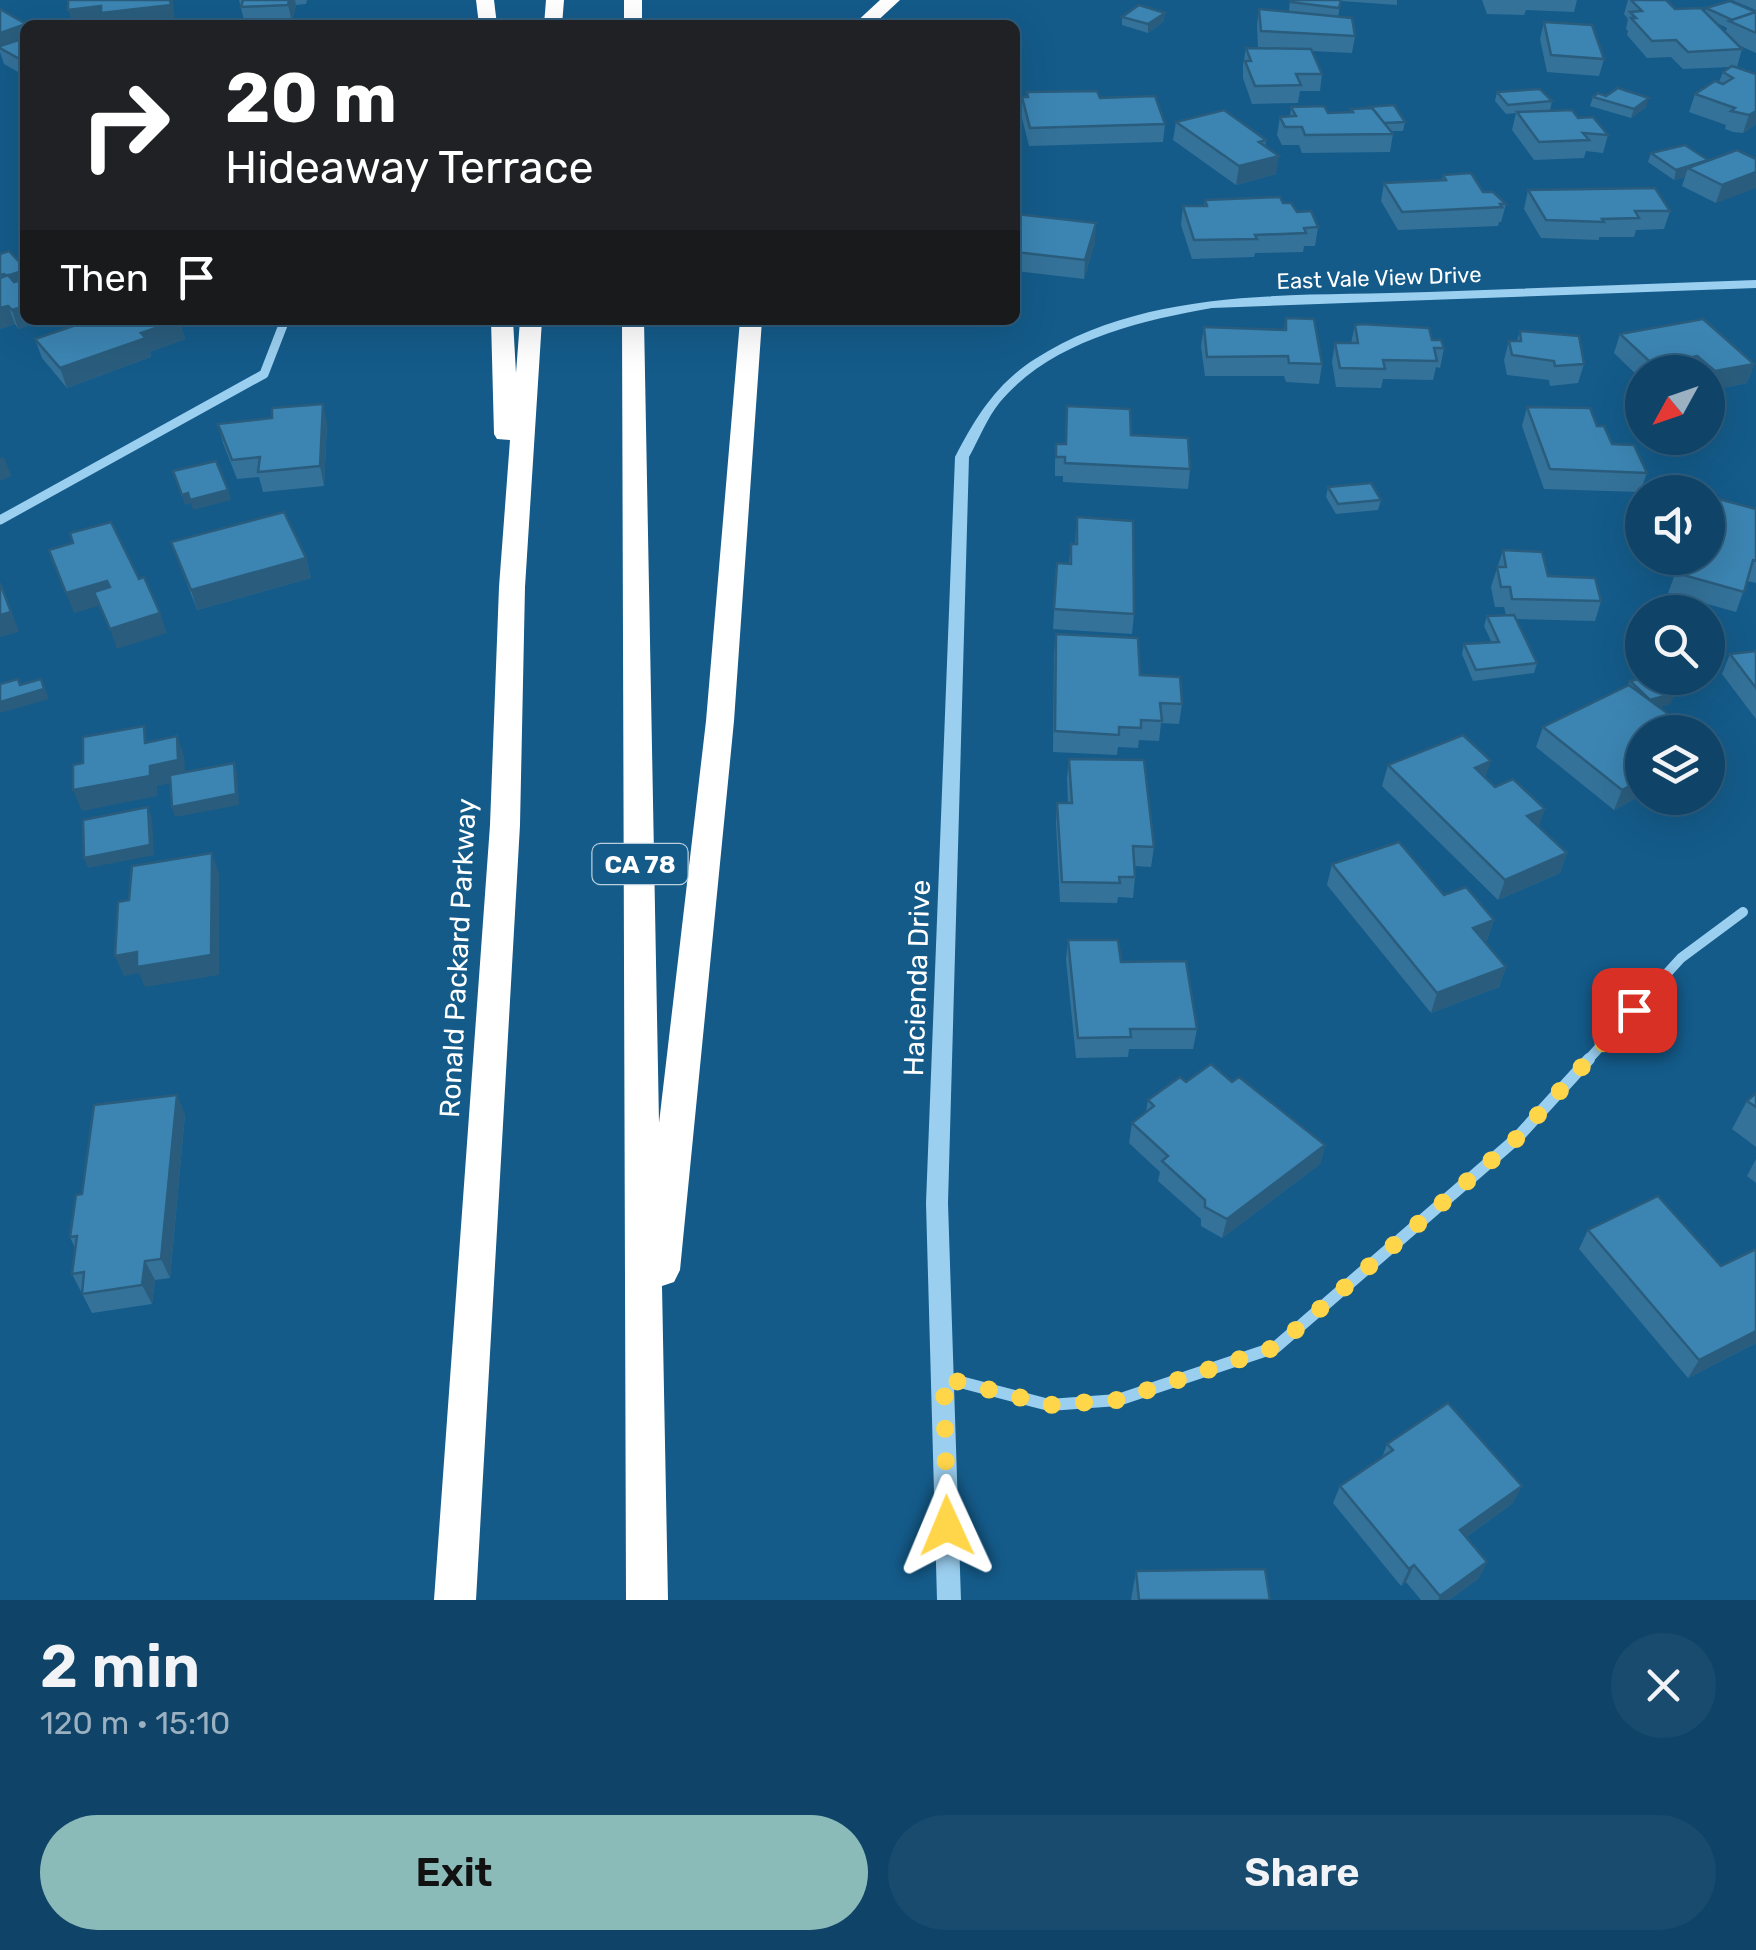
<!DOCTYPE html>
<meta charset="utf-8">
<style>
body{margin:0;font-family:Rubik,sans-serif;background:#184b6e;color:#f1f3f6;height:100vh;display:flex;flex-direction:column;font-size:38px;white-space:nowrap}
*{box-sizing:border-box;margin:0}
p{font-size:32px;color:#9bb0c0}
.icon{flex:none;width:55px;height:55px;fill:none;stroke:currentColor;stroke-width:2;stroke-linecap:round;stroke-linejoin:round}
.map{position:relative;height:1600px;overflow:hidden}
.drawer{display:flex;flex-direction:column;background:#0f4468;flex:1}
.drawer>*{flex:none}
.guide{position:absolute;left:20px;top:20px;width:1000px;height:305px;border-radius:15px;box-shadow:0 10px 40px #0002,0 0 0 2px #2f5c7c;background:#202124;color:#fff;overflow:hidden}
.needle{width:65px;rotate:230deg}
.fabs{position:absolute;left:1625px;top:355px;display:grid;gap:20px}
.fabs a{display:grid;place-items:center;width:100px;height:100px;border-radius:50%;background:#0f4468;box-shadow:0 10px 40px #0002,0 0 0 2px #2f5c7c;font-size:50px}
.pin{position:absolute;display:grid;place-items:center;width:85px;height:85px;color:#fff;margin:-42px;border-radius:20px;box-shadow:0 5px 15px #0006}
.me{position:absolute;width:110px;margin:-55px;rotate:359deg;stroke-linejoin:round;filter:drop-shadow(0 0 8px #0008)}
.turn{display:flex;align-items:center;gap:35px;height:210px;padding:0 40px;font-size:45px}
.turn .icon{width:130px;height:130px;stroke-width:2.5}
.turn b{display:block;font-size:70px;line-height:85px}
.then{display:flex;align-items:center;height:95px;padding:0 40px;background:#0003;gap:20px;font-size:38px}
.round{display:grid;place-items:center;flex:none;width:105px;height:105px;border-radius:52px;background:#184b6e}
.overview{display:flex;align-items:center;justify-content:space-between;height:170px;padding:0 40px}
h1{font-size:60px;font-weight:600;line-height:75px}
.button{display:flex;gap:20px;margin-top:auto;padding:20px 40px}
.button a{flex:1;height:115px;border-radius:60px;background:#8bbbb9;color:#111;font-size:40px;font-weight:600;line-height:115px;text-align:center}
.button a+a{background:#184b6e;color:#f1f3f6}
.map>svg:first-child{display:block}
</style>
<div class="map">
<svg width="1756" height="1600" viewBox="0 0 1756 1600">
<rect width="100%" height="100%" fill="#145b8a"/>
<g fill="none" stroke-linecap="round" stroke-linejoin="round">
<!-- minor-far2 -->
<polyline stroke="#9bcff0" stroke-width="9" points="0,520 264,374 285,320"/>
<!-- minor-far1 -->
<polyline stroke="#9bcff0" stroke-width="10" points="1587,1061 1681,958 1743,912"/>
<!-- minor -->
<polyline stroke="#9bcff0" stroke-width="12" points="945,1378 1049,1405 1118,1400 1276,1347 1516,1139 1589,1059"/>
<!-- tertiary -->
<path fill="#9bcff0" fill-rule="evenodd" d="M 1756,280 L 1756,288 L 1212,308 C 1138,321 1050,342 1000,402 C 987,418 979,439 969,457 L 948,1203 L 961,1600 L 937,1600 L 926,1203 L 955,457 C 976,417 996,384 1035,359 C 1150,285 1298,297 1429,292 C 1538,288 1647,284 1756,280 Z"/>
<!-- motorway -->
<g fill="#fff" fill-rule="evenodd">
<polygon points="476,0 494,0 497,25 479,25"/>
<polygon points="546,0 564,0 562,25 544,25"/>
<rect x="624" y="0" width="18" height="25"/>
<polygon points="880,0 900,0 873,25 853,25"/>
<polygon points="491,320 513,320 516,373 520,320 542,320 525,587 520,825 476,1600 434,1600 490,825 499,587 510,440 497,439 494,434"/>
<polygon points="622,320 644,320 659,1123 706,721 740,320 762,320 734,721 680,1270 674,1282 662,1286 668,1600 626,1600"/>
</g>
</g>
<!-- wall -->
<g fill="#34729a" fill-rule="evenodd">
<polygon points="239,0 307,0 306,4 296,5 292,22 245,24"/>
<polygon points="1290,0 1397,0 1397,5 1341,1 1338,16 1289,11"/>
<polygon points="1482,0 1577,0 1574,12 1526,10 1524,15 1487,14"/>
<path d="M 1628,0 L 1666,0 L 1675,9 L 1705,12 L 1706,8 L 1756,12 L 1756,53 L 1736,44 L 1742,49 L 1737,67 L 1734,67 L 1756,124 L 1743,133 L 1733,132 L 1725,129 L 1726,125 L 1689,112 L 1695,94 L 1719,82 L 1723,72 L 1731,67 L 1683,69 L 1671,57 L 1647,58 L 1627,35 L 1628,31 L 1626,29 L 1628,19 L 1624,14 ZM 1715,22 L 1727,28 L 1725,33 Z"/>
<polygon points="1732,0 1756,0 1756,10"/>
<polygon points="0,9 26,24 25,76 4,64 0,52"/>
<polygon points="1259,9 1355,36 1352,53 1312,51 1322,74 1320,91 1300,91 1298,103 1252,104 1243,78 1243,65 1246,48 1258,48 1257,25"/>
<polygon points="1122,17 1164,21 1148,33 1122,25"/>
<polygon points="1544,22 1604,59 1599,76 1547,72 1540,39"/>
<polygon points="1027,92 1100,98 1165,124 1163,142 1029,146 1021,114 1022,97 1027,97"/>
<polygon points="1497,92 1552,101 1550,110 1531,112 1578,118 1608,135 1603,153 1586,151 1584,158 1534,160 1512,130 1516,113 1506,114 1495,101"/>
<polygon points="1593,97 1646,107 1631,118 1590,106"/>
<polygon points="1291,107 1328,113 1350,112 1351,109 1405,122 1403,131 1391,131 1393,134 1390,152 1302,153 1299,145 1282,145 1277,135 1280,117 1290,117"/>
<polygon points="1176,122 1266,140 1265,146 1276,174 1236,185 1173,140"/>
<polygon points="1737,150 1716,203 1682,186 1685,177 1674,180 1648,162 1651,153 1708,160"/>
<polygon points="1443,175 1506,204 1501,222 1499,222 1498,226 1398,230 1381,201 1384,183 1442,180"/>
<polygon points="1528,190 1670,211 1664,229 1636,230 1634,237 1599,237 1599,240 1541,238 1524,209"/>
<polygon points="1205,200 1283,203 1318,227 1315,246 1304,246 1303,252 1255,253 1254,257 1192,259 1181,225 1183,206 1204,206"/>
<polygon points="1015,214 1095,242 1084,279 1015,271"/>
<polygon points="0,254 25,320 46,320 18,329 15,324 0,329"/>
<polygon points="1286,318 1322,364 1319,384 1286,382 1284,376 1205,376 1201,346 1204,327 1284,330"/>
<polygon points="84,320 179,320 185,339 150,352 151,357 67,388 42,358 35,339 85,322"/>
<polygon points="1355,325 1432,340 1444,348 1440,368 1436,367 1433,380 1383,379 1381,388 1336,387 1332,362 1335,343 1351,343"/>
<polygon points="1520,331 1584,364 1578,383 1550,386 1549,380 1507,375 1504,360 1509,341 1517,341"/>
<polygon points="1620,334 1754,364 1747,383 1708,391 1708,372 1642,372 1642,380 1614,353"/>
<polygon points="1067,406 1131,435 1190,469 1188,489 1063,482 1063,476 1055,476 1055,463 1056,444 1065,444"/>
<polygon points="1527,407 1597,426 1612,444 1647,473 1640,492 1544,489 1522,426"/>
<polygon points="327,423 324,486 263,492 259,477 237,479 223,443 218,424"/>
<polygon points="1328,487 1381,500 1378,510 1336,514 1326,497"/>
<polygon points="1756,509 1756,583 1747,581 1736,612 1668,593 1681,558"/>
<polygon points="1077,517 1134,614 1132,634 1053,629 1057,563 1069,563 1071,544 1075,544"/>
<polygon points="171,542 306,558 311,578 197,610"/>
<polygon points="1503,550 1548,576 1601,601 1595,621 1516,619 1537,663 1534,673 1473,681 1462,654 1464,644 1492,643 1484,626 1487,616 1506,615 1504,607 1495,607 1491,587"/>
<polygon points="1056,634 1140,675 1182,704 1179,724 1161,723 1159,741 1139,740 1138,748 1118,747 1117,755 1053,752 1054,654"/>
<polygon points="1756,651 1756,719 1722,674 1730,654"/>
<polygon points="1630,681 1671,704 1659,707 1642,732 1642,795 1614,810 1536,747 1543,727 1628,685"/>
<polygon points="1069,759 1154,847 1151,867 1134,866 1135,877 1133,898 1118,897 1117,903 1060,902 1056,823 1057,803 1068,803 1067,779"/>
<polygon points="1388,765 1486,778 1567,853 1560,873 1498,900 1382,786"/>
<polygon points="1332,864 1444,895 1494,920 1487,940 1484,941 1506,967 1499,987 1431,1013 1327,885"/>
<polygon points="1068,940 1121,962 1197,1029 1193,1049 1129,1049 1128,1057 1076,1058 1066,960"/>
<polygon points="1186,1082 1232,1082 1325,1145 1320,1164 1222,1238 1201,1226 1201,1219 1158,1181 1160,1172 1129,1143 1132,1123 1146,1112 1148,1100"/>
<polygon points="1756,1093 1756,1147 1732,1129 1747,1101"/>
<polygon points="185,1114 170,1278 155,1280 152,1304 92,1313 72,1274 75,1248 70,1237"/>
<polygon points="1756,1159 1756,1183 1747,1176"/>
<polygon points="1588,1230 1756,1343 1688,1378 1579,1249"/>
<polygon points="1387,1444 1513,1503 1466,1537 1487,1562 1478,1579 1449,1600 1421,1600 1406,1582 1401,1586 1333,1503 1340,1486 1382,1458"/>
<polygon points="1136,1571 1270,1600 1131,1600"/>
</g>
<!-- shaded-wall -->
<g fill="#2a5d7d">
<polygon points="173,0 175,22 151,25 105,25 104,23 73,25 68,10"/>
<polygon points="289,0 295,0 296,5 292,22 288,5"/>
<polygon points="1165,13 1164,21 1148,33 1148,24"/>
<polygon points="26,24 25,44 0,48 0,33"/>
<polygon points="1649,98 1646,107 1631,118 1634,109"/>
<polygon points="1756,111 1756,124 1743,133 1749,115"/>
<polygon points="1279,156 1276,174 1236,185 1239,166"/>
<polygon points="1712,163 1688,168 1685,177 1674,180 1676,170"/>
<polygon points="1756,172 1756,188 1716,203 1722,185"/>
<polygon points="1096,223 1095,242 1084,279 1085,260"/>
<polygon points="25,270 25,281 10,286 7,276"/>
<polygon points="8,306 15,324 0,329 0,308"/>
<polygon points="25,306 25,320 46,320 18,329 12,310"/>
<polygon points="179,320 185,339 150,352 151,357 67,388 60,368 141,333"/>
<polygon points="1754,364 1747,383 1708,391 1715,371"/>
<polygon points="323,404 327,423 324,486 320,466"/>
<polygon points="4,457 11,476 0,481 0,458"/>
<polygon points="228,490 231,500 193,510 191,503 185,505 182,495"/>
<polygon points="306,558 311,578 197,610 191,590"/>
<polygon points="107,581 115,601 74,613 66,593"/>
<polygon points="7,599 19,632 0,637 0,615"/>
<polygon points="160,613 167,633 117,649 110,629"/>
<polygon points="41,679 49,699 0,713 0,702"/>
<polygon points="1675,693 1671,704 1644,711 1648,700"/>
<polygon points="177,736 184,756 186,780 157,786 157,796 82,811 73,790 150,766"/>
<polygon points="1491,761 1484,781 1475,768"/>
<polygon points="234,763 237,774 239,805 175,817 172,807"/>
<polygon points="1642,779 1642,795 1614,810 1622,790"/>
<polygon points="148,807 152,818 154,855 88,868 84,858"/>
<polygon points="1545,809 1538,829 1527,816"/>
<polygon points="212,853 219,874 219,975 145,987 139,973 124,976 115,956 137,952"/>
<polygon points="1567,853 1560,873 1498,900 1505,880"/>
<polygon points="1494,920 1487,940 1466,948 1473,928"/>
<polygon points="1506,967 1499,987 1431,1013 1437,993"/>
<polygon points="177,1095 185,1114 170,1278 161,1259"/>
<polygon points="1325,1145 1320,1164 1222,1238 1227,1219"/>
<polygon points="145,1261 155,1280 152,1304 142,1285"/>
<polygon points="1756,1331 1756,1343 1688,1378 1699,1360"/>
<polygon points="1522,1486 1513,1503 1452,1547 1460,1530"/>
<polygon points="1487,1562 1478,1579 1449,1600 1438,1600 1440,1596"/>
<polygon points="1414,1565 1406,1582 1401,1586 1409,1569"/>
</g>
<!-- building -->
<g fill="#3c85b3" stroke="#2a5d7d" stroke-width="2.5">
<polygon points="68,0 170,0 171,5 101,13 101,6 68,10"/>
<polygon points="243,0 289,0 288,5 241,7"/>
<polygon points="1290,0 1341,0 1339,8 1290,2"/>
<polygon points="1631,0 1666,0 1675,9 1701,8 1742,49 1688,52 1676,40 1652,41 1631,18 1636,18 1630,12 1642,11"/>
<polygon points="1730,1 1756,12 1732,20 1706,8"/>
<polygon points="1139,5 1165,13 1148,24 1122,17"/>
<polygon points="0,9 26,24 0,33"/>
<polygon points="1259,9 1352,18 1355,36 1261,31"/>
<polygon points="1756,12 1756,33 1729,21"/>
<polygon points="1544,22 1592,25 1604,59 1551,55"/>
<polygon points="25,38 25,62 0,48 0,46"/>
<polygon points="1246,48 1311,49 1322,74 1296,74 1301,85 1255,86 1245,61 1251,61"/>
<polygon points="1732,66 1756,74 1756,111 1749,115 1731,111 1735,108 1695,94 1715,81 1723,84 1733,78 1723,72"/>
<polygon points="1618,88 1649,98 1634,109 1593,97 1598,93 1606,96"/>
<polygon points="1540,89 1552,101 1508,105 1497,92"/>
<polygon points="1097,91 1100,98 1155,96 1165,124 1030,128 1022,97 1028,97 1027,92"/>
<polygon points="1394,105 1405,122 1384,123 1372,108 1367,107"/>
<polygon points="1324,106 1328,113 1353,112 1351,109 1372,108 1393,134 1305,135 1302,127 1285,127 1280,117 1296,116 1291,107"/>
<polygon points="1224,110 1266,140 1259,142 1279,156 1239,166 1176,122"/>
<polygon points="1572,110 1578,118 1593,117 1608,135 1583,133 1589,140 1539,142 1517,112"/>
<polygon points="1685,145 1708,160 1676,170 1651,153"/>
<polygon points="1737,150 1756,159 1756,172 1722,185 1688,168"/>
<polygon points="1471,173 1483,192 1493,192 1506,204 1500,204 1502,207 1402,212 1384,183 1446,180 1443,175"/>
<polygon points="1655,188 1670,211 1635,211 1639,218 1602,219 1604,222 1546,220 1528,190"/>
<polygon points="1280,197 1283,203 1291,203 1297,212 1311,211 1318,227 1304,228 1306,233 1255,235 1257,239 1194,240 1183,206 1207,206 1205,200"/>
<polygon points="1015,214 1096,223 1085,260 1015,252"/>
<polygon points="9,251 25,268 25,270 7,276 4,274 0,275 0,254"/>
<polygon points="8,275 14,282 25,279 25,306 12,310 8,306 0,308 0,278"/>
<polygon points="1286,318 1314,319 1322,364 1289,363 1288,356 1207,357 1204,327 1286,330"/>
<polygon points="1703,319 1754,364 1715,371 1697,356 1690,358 1707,372 1661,372 1620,334"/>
<polygon points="87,320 179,320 141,333 146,338 60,368 35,339 88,321"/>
<polygon points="1361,324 1429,328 1432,340 1441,340 1444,348 1434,348 1437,361 1383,360 1385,369 1340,368 1335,343 1358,343 1355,325"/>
<polygon points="1520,331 1579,336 1584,364 1555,366 1554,361 1512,355 1509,341 1521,341"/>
<polygon points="323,404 320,466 258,472 260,457 232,460 218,424 272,418 272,408"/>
<polygon points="1067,406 1130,409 1131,435 1188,438 1190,469 1065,463 1065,457 1056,457 1056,444 1066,444"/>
<polygon points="1527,407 1590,408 1597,426 1604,426 1612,444 1634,445 1647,473 1550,469"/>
<polygon points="216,461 228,490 190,500 188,493 182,495 173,471"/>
<polygon points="1371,483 1381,500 1338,504 1328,487"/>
<polygon points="1715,498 1756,509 1756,561 1753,560 1744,592 1676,573 1681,558 1708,558 1708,513 1710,514"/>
<polygon points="284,512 306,558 191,590 171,542"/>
<polygon points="1077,517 1133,521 1134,614 1054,609 1057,563 1071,564 1071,544 1077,544"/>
<polygon points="111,522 139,579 144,577 160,613 110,629 94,592 110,587 107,581 66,593 49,550 73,543 70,533"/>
<polygon points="1503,550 1542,552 1548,576 1595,578 1601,601 1512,599 1510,587 1501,587 1497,567 1506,567"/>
<polygon points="0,583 11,612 0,615"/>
<polygon points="1514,615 1537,663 1476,670 1464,644 1499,642 1487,616"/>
<polygon points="1056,634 1138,638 1140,675 1180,677 1182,704 1160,703 1162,721 1141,720 1141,728 1119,727 1119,735 1055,731"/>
<polygon points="1756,651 1756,688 1730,654"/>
<polygon points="1643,678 1659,678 1675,693 1650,700 1630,681"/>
<polygon points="18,679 20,685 41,679 44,689 0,702 0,684"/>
<polygon points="1629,685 1693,732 1642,732 1642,745 1634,750 1642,756 1642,779 1622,790 1543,727"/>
<polygon points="144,726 145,743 177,736 178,760 150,766 150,776 73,790 73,765 83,763 83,737"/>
<polygon points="1463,735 1491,761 1475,768 1495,787 1513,779 1545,809 1527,816 1567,853 1505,880 1388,765"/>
<polygon points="1069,759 1144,760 1154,847 1133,846 1135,877 1119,877 1120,883 1062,882 1057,803 1072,803"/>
<polygon points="234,763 236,794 172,807 170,775"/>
<polygon points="148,807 150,845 84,858 83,820"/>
<polygon points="1399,842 1444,895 1466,887 1494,920 1473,928 1506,967 1437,993 1332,864"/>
<polygon points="212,853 211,955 137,967 137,952 115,956 118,902 129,900 132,866"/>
<polygon points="1068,940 1118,940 1121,962 1186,961 1197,1029 1130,1029 1131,1037 1078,1038"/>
<polygon points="1211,1064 1232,1082 1239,1077 1325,1145 1227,1219 1205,1207 1205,1200 1162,1161 1168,1156 1132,1123 1154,1106 1148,1100 1180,1077 1186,1082"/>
<polygon points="1756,1093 1756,1107 1747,1101"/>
<polygon points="177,1095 161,1259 145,1261 142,1285 82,1294 84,1272 72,1274 77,1236 70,1237 76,1195 82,1194 94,1105"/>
<polygon points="1658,1196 1721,1266 1756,1249 1756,1331 1699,1360 1588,1230"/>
<polygon points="1448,1403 1522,1486 1460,1530 1487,1562 1440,1596 1414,1565 1409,1569 1340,1486 1393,1450 1387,1444"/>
<polygon points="1265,1569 1270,1600 1139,1600 1136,1571"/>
</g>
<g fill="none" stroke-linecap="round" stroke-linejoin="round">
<!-- route -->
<polyline stroke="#ffd54a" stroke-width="18" stroke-dasharray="0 32.4" points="947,1526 944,1378 1049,1405 1118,1400 1276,1347 1516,1139 1634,1010"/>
</g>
<g text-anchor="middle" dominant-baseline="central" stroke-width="9" stroke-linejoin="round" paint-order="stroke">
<!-- far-street labels -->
<g font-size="22" fill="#fff" stroke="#145b8a">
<text transform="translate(1379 278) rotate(-2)">East Vale View Drive</text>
</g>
<!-- shield labels -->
<rect fill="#145b8a" stroke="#b8cedc" stroke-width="2.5" x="592.5" y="844" width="95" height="40" rx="8"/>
<g font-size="25" font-weight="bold" fill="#fff">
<text x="640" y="864">CA 78</text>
</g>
<!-- street labels -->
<g font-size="28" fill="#fff" stroke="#145b8a">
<text transform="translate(458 958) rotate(-87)">Ronald Packard Parkway</text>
<text transform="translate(917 978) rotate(-88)">Hacienda Drive</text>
</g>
</g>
</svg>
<div class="fabs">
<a><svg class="needle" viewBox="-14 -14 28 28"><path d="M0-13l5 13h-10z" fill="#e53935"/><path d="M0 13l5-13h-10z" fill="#9bb0c0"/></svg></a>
<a><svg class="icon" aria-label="sound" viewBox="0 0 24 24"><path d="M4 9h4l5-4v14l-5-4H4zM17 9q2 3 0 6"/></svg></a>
<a><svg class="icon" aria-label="search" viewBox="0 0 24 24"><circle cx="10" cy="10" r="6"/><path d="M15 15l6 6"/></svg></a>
<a><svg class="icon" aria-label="layers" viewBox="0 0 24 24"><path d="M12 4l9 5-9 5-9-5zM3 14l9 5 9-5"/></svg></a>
</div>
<div class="pin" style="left:1634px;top:1010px;background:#d93025"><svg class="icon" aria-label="arrive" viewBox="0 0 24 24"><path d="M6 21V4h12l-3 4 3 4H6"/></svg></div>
<svg class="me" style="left:947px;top:1526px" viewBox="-20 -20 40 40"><path d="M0-17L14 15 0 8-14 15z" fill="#ffd54a" stroke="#fff" stroke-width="4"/></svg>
<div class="guide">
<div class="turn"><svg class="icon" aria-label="right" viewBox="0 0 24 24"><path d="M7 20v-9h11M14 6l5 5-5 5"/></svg><div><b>20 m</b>Hideaway Terrace</div></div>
<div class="then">Then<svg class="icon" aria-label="arrive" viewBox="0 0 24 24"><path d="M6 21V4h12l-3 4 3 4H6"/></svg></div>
</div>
</div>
<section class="drawer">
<div class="overview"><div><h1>2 min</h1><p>120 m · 15:10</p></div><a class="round"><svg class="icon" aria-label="close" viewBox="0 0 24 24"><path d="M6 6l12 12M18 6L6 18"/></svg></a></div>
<div class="button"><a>Exit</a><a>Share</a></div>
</section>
